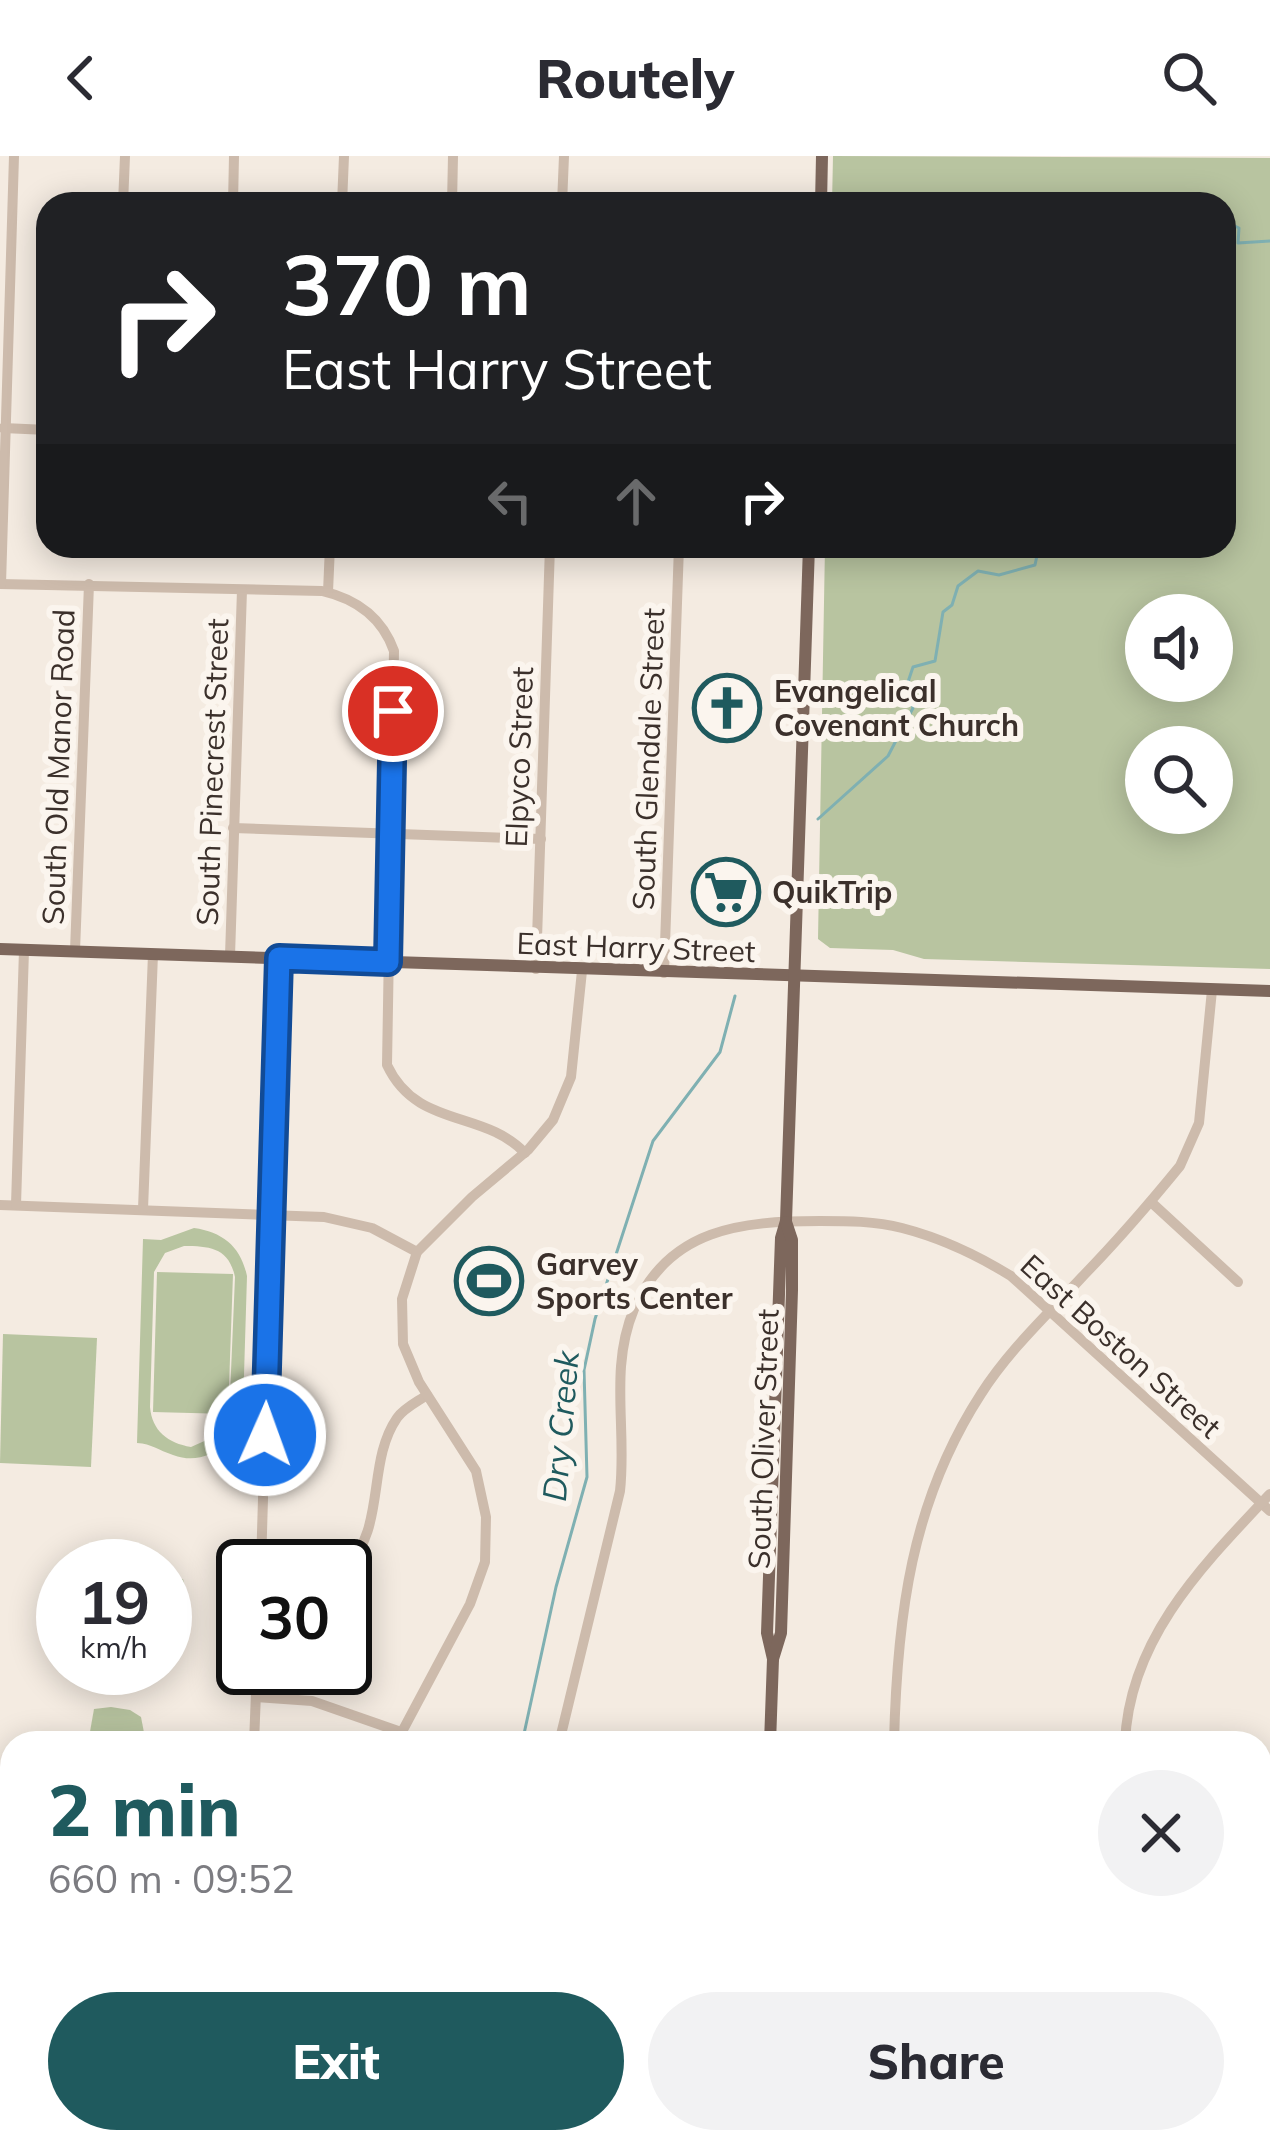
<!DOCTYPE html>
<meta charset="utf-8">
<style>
body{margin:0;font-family:Mulish,sans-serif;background:#f2f2f3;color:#2b2b33;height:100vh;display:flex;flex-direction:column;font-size:45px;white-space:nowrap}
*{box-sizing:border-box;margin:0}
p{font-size:39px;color:#7c7c81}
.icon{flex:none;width:66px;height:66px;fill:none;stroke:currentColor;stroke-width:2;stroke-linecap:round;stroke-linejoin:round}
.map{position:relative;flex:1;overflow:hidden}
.side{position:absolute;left:0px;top:1575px;width:1272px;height:423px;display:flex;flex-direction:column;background:#fff;border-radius:36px 36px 0 0;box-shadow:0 6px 30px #0003}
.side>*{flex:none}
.top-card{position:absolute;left:36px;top:36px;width:1200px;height:366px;border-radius:36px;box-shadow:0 6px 30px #0003;background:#202124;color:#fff;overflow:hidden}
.fabs{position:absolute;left:1125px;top:438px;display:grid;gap:24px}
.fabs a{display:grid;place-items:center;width:108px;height:108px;border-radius:50%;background:#fff;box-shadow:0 6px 30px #0003;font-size:60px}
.speed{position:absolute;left:36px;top:1383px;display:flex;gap:24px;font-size:60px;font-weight:700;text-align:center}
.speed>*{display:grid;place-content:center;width:156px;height:156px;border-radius:50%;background:#fff;box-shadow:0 6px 30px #0003;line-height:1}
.speed small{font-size:30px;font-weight:400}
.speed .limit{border:6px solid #111;border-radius:18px;background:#fff;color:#111}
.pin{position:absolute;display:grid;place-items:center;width:102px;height:102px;color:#fff;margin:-51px;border:6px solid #fff;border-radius:50%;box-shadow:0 3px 12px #0007}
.me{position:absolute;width:132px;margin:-66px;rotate:2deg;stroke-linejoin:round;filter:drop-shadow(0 0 9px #0008)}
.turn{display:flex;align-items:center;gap:42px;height:252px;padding:0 48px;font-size:54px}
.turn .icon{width:156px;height:156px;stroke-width:2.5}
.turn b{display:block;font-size:84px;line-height:102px}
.lanes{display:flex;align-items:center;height:114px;padding:0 48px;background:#0003;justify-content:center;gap:60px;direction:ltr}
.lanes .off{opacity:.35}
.round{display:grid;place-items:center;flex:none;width:126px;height:126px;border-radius:63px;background:#f2f2f3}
.summary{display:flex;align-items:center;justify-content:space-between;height:204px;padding:0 48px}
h1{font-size:72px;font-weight:800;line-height:90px;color:#1f5a5e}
.cta{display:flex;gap:24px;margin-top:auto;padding:24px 48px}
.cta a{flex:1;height:138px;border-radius:72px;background:#1f5a5e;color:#fff;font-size:48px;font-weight:800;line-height:138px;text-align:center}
.cta a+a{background:#f2f2f3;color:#2b2b33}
header{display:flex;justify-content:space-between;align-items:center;height:156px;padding:0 48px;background:#fff;font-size:54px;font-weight:800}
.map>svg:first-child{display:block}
</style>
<header><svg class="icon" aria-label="back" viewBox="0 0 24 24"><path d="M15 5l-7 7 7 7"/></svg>Routely<svg class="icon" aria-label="search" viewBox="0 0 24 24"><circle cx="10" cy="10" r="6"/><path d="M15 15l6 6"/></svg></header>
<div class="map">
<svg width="1270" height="1997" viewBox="0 0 1270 1997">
<rect width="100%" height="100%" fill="#f4ebe1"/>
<!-- green -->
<g fill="#b8c4a0" fill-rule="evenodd">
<path d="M 833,0 L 1270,2 L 1270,813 L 924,803 L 893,794 L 830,792 L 818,783 L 825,390 L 1224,390 L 1224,48 L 832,48 ZM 1146,459 L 1212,459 L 1212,525 L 1146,525 ZM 1146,591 L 1212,591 L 1212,657 L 1146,657 Z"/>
<path d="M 194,1072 C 223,1076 241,1091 247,1120 L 243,1252 C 236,1285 208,1312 173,1299 C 158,1294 152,1288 137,1287 L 143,1083 L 161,1084 ZM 184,1090 C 210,1090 229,1092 235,1121 L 229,1263 L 220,1278 L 191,1291 C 168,1287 152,1275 150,1251 L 154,1116 L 165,1097 Z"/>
<polygon points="157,1116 233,1118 228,1258 153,1256"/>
<polygon points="3,1178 97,1182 91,1311 0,1307"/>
<polygon points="165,1421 183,1423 189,1448 178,1481 165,1489"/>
<polygon points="111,1551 130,1554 141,1561 146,1587 88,1587 94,1553"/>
</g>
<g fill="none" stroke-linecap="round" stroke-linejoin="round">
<!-- stream -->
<g stroke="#7fb0b2" stroke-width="3">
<polyline points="1224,65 1239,72 1238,87 1270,85"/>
<polyline points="818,663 888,600 913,552 907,529 913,511 935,505 943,456 952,449 958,430 978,415 999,419 1035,409 1039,390"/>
<polyline points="522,1587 556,1431 587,1321 584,1214 595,1163 653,985 720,896 735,840"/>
<polyline points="482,1997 492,1986"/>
</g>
<!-- minor -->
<g stroke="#cdbbac" stroke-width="10">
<polyline points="123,48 125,0"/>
<polyline points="233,48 234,0"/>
<polyline points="342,48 344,0"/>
<polyline points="452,48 453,0"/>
<polyline points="562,48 564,0"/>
<polyline points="3,272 48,274"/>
<path d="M 0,428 L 322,435 C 357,443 382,461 394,495 L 387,909 C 417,973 483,953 525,997"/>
<polyline points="1,428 14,0"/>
<polyline points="328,436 330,390"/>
<polyline points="233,672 541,683"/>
<polyline points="75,795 89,428"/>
<polyline points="230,800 242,434"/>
<polyline points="536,813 550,390"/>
<polyline points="664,817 679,390"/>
<polyline points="1151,1046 1238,1126"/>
<polyline points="0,1049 324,1061 372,1072 417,1096"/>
<polyline points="16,1049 24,794"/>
<polyline points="143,1053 153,798"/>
<polyline points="261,1410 279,802"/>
<path d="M 345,1413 C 387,1372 366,1307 397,1262 C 404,1252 417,1246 427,1239"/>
<polyline points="256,1541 312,1545 401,1576"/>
<polyline points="254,1587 257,1512"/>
<polyline points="396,1587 470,1448 485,1406 486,1361 476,1315 419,1226 403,1188 402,1143 417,1096 472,1041 528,994 553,964 571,921 582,815"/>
<path d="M 559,1587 L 620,1335 C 627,1273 609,1213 634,1153 C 669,1072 742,1065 820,1065 C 847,1065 875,1065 902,1072 C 941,1082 977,1099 1011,1120 L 1270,1355"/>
<path d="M 894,1587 C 897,1461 911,1346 981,1238 C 1009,1194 1048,1158 1083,1120 C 1117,1085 1149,1048 1180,1010 L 1199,967 L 1212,834"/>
<path d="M 1125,1587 C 1129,1483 1203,1409 1270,1338"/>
<polyline points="1260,1733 1270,1734"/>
<polyline points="0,1824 12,1824"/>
<polyline points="1260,1865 1270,1865"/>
<polyline points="364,1993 364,1986"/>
<polyline points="112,1997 112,1986"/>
<polyline points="242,1997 243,1986"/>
<polyline points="886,1997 887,1986"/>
<polyline points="1017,1997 1017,1986"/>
<polyline points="1146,1997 1147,1986"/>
</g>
<!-- major -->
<g stroke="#7d675c" stroke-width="12">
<polyline points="821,48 822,0"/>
<polyline points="0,793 1270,835"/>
<polyline points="773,1503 767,1477 781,1082 786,1065 809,390"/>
<polyline points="770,1587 773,1503 781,1477 792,1134 792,1084 786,1066"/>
<polyline points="755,1997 756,1986"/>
</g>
</g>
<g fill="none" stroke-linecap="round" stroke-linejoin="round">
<!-- route casing -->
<g stroke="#114b97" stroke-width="30">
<polyline id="route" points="265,1279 279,802 388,806 393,555"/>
</g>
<!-- route -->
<use href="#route" stroke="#1a73e8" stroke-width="21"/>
</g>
<!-- icons -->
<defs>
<g id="church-ring" transform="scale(3.45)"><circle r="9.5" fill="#fbf5ee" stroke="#1f5a5e" stroke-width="1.5"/><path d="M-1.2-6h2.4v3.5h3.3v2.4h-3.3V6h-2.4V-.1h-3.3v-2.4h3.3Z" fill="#1f5a5e"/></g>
<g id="supermarket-ring" transform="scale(3.45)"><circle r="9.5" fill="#fbf5ee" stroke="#1f5a5e" stroke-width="1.5"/><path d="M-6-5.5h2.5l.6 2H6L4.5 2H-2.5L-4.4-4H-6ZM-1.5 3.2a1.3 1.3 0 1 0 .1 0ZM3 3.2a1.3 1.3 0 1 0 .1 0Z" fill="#1f5a5e"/></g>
<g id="stadium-ring" transform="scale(3.45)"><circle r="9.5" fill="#fbf5ee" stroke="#1f5a5e" stroke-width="1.5"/><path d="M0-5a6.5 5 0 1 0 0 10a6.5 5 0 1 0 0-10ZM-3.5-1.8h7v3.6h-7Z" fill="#1f5a5e"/></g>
</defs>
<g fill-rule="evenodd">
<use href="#church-ring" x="727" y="552"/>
<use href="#supermarket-ring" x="726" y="736"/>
<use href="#stadium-ring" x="489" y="1125"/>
</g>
<g text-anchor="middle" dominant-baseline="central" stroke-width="12" stroke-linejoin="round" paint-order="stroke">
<!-- poi labels -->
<g font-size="30" font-weight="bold" fill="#3b302b" stroke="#fbf5ee" text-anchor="start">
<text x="774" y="535">Evangelical<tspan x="774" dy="34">Covenant Church</tspan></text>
<text x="772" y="736">QuikTrip</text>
<text x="536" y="1108">Garvey<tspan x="536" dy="34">Sports Center</tspan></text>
</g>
<!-- street labels -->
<g font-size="30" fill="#3b302b" stroke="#fbf5ee">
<text transform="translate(519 601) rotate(-88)">Elpyco Street</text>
<text transform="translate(648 603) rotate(-88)">South Glendale Street</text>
<text transform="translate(58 611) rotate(-88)">South Old Manor Road</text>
<text transform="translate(212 616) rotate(-88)">South Pinecrest Street</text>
<text transform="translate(636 791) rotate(2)">East Harry Street</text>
<text transform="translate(1121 1190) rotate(42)">East Boston Street</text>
<text transform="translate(763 1283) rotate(-88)">South Oliver Street</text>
</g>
<!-- water labels -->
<g font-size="33" font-style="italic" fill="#1f5a5e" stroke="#fbf5ee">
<text transform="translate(560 1270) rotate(-85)">Dry Creek</text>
</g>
</g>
</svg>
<div class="fabs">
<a><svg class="icon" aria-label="sound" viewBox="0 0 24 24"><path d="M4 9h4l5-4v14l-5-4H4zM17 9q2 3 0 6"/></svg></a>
<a><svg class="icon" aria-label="search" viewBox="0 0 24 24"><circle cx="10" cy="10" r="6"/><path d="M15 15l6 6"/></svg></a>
</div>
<div class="speed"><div>19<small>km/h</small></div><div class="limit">30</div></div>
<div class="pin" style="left:393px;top:555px;background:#d93025"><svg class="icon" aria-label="arrive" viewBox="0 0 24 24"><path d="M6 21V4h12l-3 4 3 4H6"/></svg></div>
<svg class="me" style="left:265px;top:1279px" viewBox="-20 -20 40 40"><circle r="17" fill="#1a73e8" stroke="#fff" stroke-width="3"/><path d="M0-11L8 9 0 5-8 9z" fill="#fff"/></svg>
<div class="top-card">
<div class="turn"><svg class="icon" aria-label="right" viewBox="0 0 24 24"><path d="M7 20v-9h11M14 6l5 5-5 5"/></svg><div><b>370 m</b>East Harry Street</div></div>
<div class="lanes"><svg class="icon off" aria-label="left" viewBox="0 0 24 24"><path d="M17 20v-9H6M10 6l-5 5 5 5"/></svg><svg class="icon off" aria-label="ahead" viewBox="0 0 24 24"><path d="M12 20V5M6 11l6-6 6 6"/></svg><svg class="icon" aria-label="right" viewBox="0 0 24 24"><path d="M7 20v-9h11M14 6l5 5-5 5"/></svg></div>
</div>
<section class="side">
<div class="summary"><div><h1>2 min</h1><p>660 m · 09:52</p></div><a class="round"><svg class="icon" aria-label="close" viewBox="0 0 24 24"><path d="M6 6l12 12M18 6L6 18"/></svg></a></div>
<div class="cta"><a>Exit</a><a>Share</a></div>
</section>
</div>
